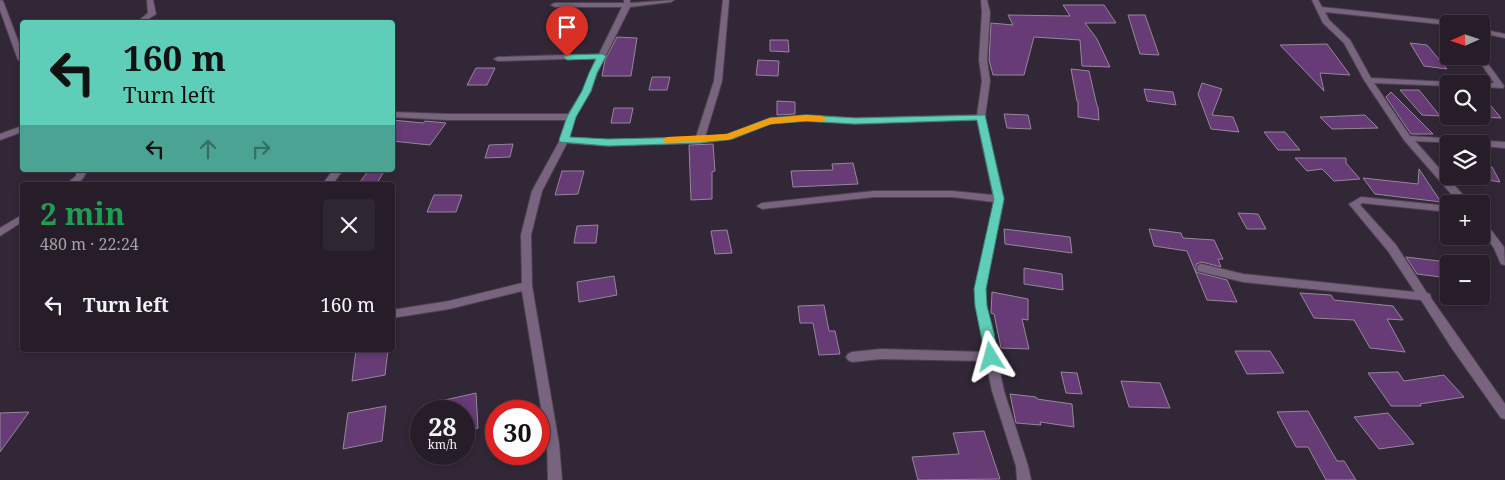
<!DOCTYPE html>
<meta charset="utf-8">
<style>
body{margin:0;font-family:"Noto Serif",serif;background:#2e2630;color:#f1f3f6;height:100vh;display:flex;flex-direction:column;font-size:19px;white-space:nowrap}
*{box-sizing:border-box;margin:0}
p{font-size:16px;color:#a4a2a8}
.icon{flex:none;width:28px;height:28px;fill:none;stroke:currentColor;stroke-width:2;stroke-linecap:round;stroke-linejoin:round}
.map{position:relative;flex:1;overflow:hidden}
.details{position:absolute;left:20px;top:182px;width:375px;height:170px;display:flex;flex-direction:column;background:#261d28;border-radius:5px;box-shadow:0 2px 8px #0003,0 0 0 1px #423b45}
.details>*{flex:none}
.guide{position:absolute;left:20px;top:20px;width:375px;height:152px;border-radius:5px;box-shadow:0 2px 8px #0003,0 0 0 1px #423b45;background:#5eceb8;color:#111;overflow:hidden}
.needle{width:32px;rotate:267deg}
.buttons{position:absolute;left:1440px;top:15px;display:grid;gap:10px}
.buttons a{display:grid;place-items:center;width:50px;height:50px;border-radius:5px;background:#261d28;box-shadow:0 2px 8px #0003,0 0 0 1px #423b45;font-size:25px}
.speed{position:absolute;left:410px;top:400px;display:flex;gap:10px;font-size:25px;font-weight:700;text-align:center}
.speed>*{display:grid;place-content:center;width:65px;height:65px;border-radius:50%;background:#261d28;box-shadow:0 2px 8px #0003,0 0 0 1px #423b45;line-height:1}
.speed small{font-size:12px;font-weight:400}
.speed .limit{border:8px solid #d22;background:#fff;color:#111}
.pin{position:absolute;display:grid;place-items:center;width:42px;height:42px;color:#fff;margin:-51px -21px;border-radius:50% 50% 50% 0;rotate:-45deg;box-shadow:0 0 5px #0007}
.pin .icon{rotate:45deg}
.me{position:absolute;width:55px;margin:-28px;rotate:352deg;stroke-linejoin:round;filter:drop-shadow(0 0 4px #0008)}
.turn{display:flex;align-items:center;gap:18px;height:105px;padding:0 20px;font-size:22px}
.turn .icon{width:65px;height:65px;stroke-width:2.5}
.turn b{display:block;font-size:35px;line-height:42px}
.lanes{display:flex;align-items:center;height:48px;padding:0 20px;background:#0003;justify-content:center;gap:25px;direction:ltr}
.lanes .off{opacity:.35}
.round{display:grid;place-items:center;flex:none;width:52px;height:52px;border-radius:5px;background:#2e2630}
.head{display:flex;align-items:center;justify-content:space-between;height:85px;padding:0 20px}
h1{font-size:30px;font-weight:700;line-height:38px;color:#1e9e55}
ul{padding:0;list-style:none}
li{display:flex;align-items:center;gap:15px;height:75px;padding:0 20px}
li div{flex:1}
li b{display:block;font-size:19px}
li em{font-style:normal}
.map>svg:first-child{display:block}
</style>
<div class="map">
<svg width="1505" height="480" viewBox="0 0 1505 480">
<rect width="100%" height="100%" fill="#322736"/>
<!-- building -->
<g fill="#673b76" stroke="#95879a">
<polygon points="1063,5 1104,5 1116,23 1085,23 1097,39 1110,67 1082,66 1080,40 1034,37 1024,75 993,75 989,60 991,23 1013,25 1008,15 1070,16"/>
<polygon points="1128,15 1145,15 1159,55 1140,54"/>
<polygon points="617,37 637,38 631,76 602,76 605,60"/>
<polygon points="770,40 788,40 789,52 770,51"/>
<polygon points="1410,43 1427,45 1447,69 1424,66"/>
<polygon points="1327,44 1350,75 1320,73 1324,91 1280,45"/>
<polygon points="758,60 779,61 778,76 756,75"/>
<polygon points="476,68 495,68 487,85 467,85"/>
<polygon points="1071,69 1089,71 1097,106 1098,107 1099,120 1078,117 1078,101 1077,101"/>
<polygon points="652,77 670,77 667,90 649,90"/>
<polygon points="1202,83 1222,89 1212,115 1233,117 1239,132 1211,129 1198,94"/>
<polygon points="1144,89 1173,92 1176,105 1147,101"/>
<polygon points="1400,90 1419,90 1440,116 1422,115"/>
<polygon points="1391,92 1433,134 1411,134 1386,97"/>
<polygon points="1481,94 1501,118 1481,117"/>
<polygon points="777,101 795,102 795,114 777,115"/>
<polygon points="614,108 633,108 630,123 611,123"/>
<polygon points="1004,114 1028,115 1031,129 1007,128"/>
<polygon points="1365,115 1378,128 1332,129 1320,117"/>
<polygon points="392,120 423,123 425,121 446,123 430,145 392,141"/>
<polygon points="1264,132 1285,132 1300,150 1278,150"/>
<polygon points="513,144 510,157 485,158 489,145"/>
<polygon points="713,144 715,171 712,172 712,199 691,200 689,145"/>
<polygon points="1295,158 1346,158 1346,163 1360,179 1334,181 1322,169 1307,171"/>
<polygon points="853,163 858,184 793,187 791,171 833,170 832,164"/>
<polygon points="1481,166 1492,167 1500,182 1481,179"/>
<polygon points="1419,169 1441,202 1375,194 1363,178 1418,184"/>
<polygon points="369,170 385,170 377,183 360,182"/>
<polygon points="562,171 584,171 578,194 555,195"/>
<polygon points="434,195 462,195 456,212 427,212"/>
<polygon points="1238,213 1258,214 1266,229 1247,229"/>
<polygon points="598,225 596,243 574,243 577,226"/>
<polygon points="1004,229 1070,237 1072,253 1005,244"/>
<polygon points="1149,229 1181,233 1183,238 1214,240 1223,259 1218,259 1221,267 1202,262 1196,264 1196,272 1227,280 1237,302 1207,300 1187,251 1154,246"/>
<polygon points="727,230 732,253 715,254 711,231"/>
<polygon points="1406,257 1439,261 1449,278 1417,274"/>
<polygon points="1024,268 1062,274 1063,290 1024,284"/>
<polygon points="614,276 617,295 579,302 577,282"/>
<polygon points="992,292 1028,299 1028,320 1022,319 1029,349 1001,348 994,314 991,313"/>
<polygon points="1300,293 1331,295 1334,300 1393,306 1403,320 1387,319 1405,352 1370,348 1354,320 1314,318"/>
<polygon points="824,305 829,331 835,331 840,354 819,355 813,323 800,323 798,306"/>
<polygon points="356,350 388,350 385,375 352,381"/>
<polygon points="1235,351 1270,351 1284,373 1247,374"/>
<polygon points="1061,372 1077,373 1082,394 1066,393"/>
<polygon points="1398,372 1404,381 1444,375 1464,397 1420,404 1421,406 1391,406 1368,373"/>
<polygon points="1121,381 1160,383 1170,408 1129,407"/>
<polygon points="476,393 478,428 464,432 464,411 445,411 445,400"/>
<polygon points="1010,394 1036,397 1037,399 1072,404 1074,427 1040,422 1041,425 1016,423"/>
<polygon points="386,406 382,441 343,449 348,413"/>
<polygon points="1308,411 1337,461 1344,461 1356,480 1326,480 1308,447 1296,447 1277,412"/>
<polygon points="29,412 0,452 0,413"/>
<polygon points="1388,413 1414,444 1379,449 1354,417"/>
<polygon points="984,431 1000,479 918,480 912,457 959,454 953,433"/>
</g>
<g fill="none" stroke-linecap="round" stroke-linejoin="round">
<!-- minor casing -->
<g stroke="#4e4351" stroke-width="2">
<g id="minor">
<polygon points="0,0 3,1 22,51 22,62 18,60 0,10"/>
<polygon points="147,0 153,0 156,14 144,22 137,22 148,13"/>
<polygon points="624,0 630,0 630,3 674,0 671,2 630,7 597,73 591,91 575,117 569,138 608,140 696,137 714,81 723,0 729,0 722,81 705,137 728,135 770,118 806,115 855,118 977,115 982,81 979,60 982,12 981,0 987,0 990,12 987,60 990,81 985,117 1004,199 985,289 986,306 1004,391 1028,466 1031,480 1017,480 1016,466 992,391 986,361 881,359 852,362 848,360 846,357 848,354 852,352 881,349 985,352 976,306 975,289 994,202 952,197 874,197 762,209 757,206 762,203 874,191 952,191 993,195 977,120 855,124 806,121 771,123 732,139 700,143 608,146 567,143 542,191 531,235 532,286 559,444 562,480 548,480 547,444 522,291 449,309 392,318 392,310 449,301 522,283 521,235 532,191 560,140 566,120 447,120 392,117 392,112 447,114 568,114 583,91 596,58 498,61 494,59 498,57 599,54 622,7 555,7 551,5 555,3 624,3"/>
<polygon points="1312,0 1318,0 1322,7 1459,22 1459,24 1449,24 1449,25 1325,12 1329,20 1350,40 1371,78 1449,82 1453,84 1449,84 1449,86 1374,83 1410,136 1505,142 1505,148 1481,146 1481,144 1415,141 1471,204 1460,204 1404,140 1364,80 1344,43 1323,23"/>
<polygon points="1481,29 1505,34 1505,38 1481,33"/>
<polygon points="1481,54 1504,86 1503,88 1481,87 1481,84 1478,84 1494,83 1476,56 1481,56"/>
<polygon points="22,126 22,132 0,140 0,134"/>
<path d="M 77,170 L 87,170 C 83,182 77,185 65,185 L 76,176 Z"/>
<polygon points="333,170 343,170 332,185 322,185"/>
<polygon points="1361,197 1449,206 1449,212 1362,203 1360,205 1396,245 1427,293 1430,294 1431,298 1505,404 1505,419 1501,418 1451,347 1421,300 1243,282 1198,271 1197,268 1198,265 1202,264 1243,274 1415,292 1388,251 1349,204"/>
<polygon points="22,215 22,222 0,236 0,228"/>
<polygon points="1481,220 1484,221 1504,247 1505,265 1501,264 1494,248 1481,230"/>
</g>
</g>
<!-- minor -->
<use href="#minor" fill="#78647f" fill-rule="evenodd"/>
</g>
<!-- route -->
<polygon fill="#5eceb8" stroke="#3d8678" points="602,54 606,56 597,73 591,91 576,117 570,137 608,139 700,137 727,134 770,118 806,115 855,118 985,115 1004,199 986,289 987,306 994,333 998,357 996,360 991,362 986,360 975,306 974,289 994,199 977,120 855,124 806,121 771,124 732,139 700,143 608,146 560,142 559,140 567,117 582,91 589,73 596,59 567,60 563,57 567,55"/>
<!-- slow -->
<polygon fill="#f59e0b" points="806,115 822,116 827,119 822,122 806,121 771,124 728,140 667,143 662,140 667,137 727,134 770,118"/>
</svg>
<div class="buttons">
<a><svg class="needle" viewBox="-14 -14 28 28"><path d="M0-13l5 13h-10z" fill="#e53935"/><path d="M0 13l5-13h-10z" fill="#a4a2a8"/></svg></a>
<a><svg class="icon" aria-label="search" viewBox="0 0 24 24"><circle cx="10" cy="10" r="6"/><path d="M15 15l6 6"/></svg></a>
<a><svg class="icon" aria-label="layers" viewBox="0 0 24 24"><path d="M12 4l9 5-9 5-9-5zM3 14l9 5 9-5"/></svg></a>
<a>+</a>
<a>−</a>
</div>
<div class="speed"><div>28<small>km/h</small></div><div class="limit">30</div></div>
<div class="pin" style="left:567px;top:57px;background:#d93025"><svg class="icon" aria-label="arrive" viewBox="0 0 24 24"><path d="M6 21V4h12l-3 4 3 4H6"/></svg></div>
<svg class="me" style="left:991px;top:357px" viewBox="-20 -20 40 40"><path d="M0-17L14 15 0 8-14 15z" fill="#5eceb8" stroke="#fff" stroke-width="4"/></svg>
<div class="guide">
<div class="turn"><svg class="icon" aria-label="left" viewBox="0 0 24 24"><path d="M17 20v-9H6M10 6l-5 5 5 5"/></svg><div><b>160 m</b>Turn left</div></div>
<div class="lanes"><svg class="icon" aria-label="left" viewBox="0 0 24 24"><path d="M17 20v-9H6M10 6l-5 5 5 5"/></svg><svg class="icon off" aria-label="ahead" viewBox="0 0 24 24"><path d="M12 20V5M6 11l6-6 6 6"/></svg><svg class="icon off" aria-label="right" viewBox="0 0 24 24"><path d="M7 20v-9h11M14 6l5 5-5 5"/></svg></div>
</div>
<section class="details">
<div class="head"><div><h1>2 min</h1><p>480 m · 22:24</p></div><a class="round"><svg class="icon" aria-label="close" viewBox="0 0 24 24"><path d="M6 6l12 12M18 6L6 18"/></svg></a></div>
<ul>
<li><svg class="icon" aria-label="left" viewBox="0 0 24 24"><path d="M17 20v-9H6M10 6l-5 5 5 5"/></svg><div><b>Turn left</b></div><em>160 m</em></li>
</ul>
</section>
</div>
